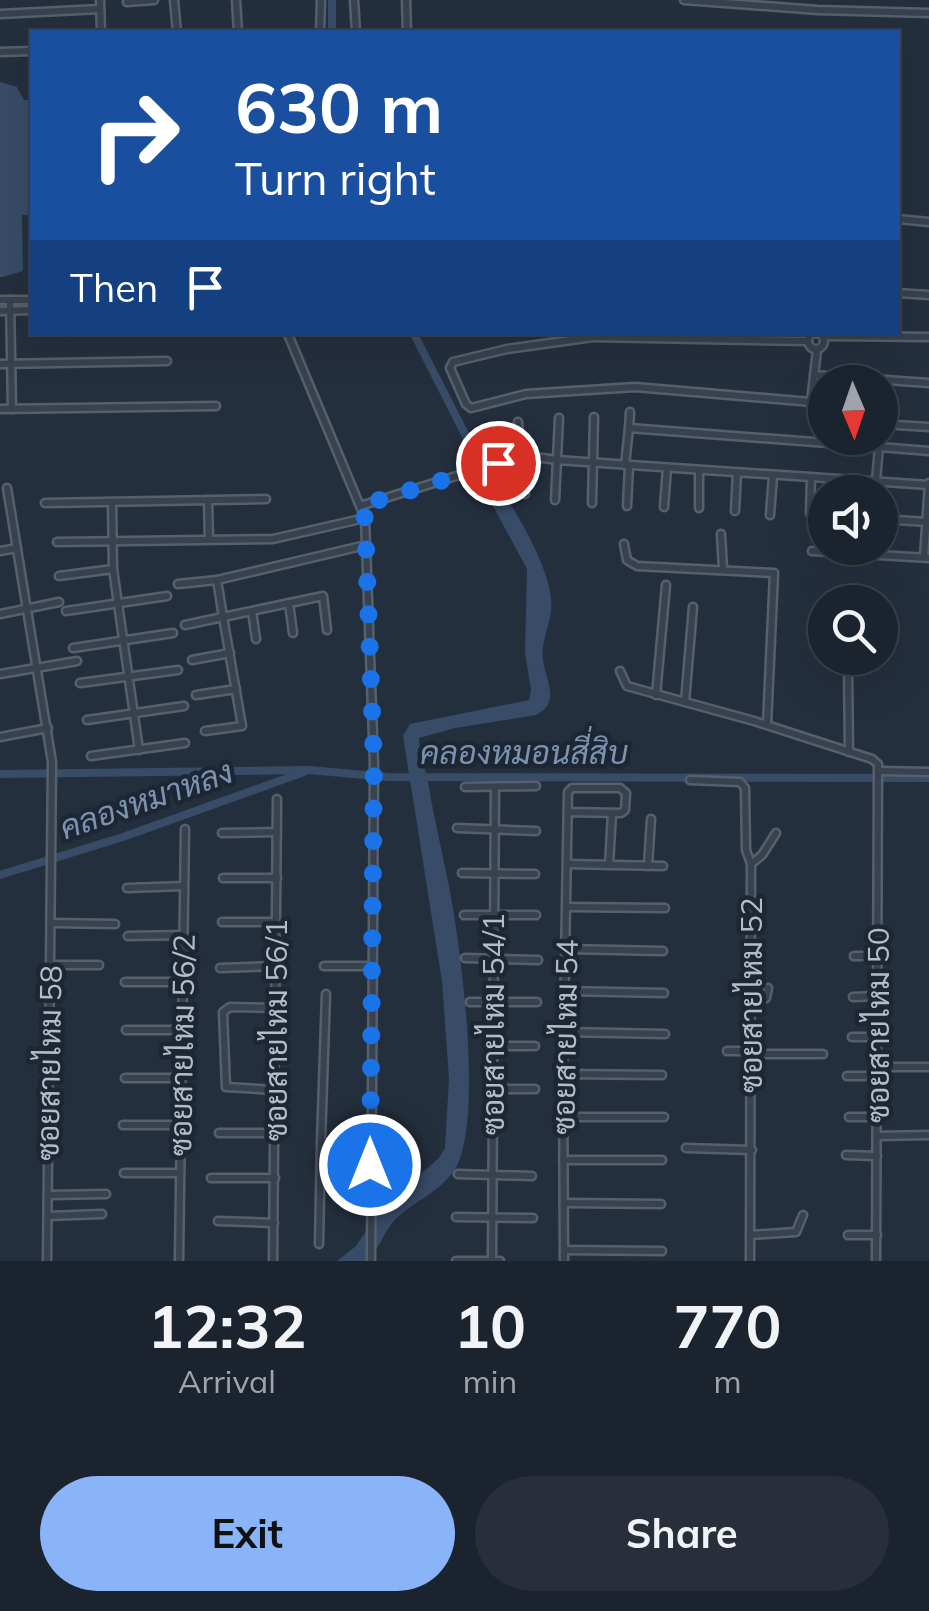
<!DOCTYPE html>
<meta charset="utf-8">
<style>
body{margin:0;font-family:Mulish,Sarabun,sans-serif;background:#282f3a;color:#f1f3f6;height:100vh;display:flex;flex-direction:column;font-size:38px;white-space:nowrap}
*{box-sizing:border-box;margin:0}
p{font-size:32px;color:#a0a4aa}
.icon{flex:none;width:55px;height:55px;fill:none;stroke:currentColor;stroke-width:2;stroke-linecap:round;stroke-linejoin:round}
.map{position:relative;height:1261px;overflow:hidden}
.side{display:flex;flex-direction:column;background:#1b232e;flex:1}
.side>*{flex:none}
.guide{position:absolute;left:30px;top:30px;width:870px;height:305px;border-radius:0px;box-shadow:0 10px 40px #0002,0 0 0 2px #39404a;background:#1a4fa0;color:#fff;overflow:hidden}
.needle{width:65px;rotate:178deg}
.fabs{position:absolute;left:808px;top:365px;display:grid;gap:20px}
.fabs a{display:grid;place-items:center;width:90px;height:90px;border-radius:50%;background:#1b232e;box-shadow:0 10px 40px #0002,0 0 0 2px #39404a;font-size:50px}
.pin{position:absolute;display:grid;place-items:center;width:85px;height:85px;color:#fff;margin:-42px;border:5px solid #fff;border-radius:50%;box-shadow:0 2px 10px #0007}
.me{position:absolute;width:110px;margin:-55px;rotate:0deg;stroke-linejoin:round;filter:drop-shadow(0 0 8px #0008)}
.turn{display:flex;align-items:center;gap:35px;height:210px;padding:0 40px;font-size:45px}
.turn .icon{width:130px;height:130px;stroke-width:2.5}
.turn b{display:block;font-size:70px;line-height:85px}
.then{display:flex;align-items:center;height:95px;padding:0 40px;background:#0003;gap:20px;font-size:38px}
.eta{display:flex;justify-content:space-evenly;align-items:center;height:170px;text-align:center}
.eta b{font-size:60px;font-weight:700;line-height:70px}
.button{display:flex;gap:20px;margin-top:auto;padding:20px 40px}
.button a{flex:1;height:115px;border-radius:60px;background:#8ab4f8;color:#111;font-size:40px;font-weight:700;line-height:115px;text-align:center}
.button a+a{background:#282f3a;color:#f1f3f6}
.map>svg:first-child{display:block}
</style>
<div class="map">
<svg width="929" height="1261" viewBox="0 0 929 1261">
<rect width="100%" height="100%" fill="#242f3e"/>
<!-- water -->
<g fill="#394c67">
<polygon points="0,82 17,87 24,100 32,100 32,215 22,215 23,271 3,277 0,277"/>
<path d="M 503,491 C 520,520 548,565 551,599 C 554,621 540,638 543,660 C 546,682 561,702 536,715 L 455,728 L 419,738 C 419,754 425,767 428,782 C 433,813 440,842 446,872 C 460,936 482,1103 459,1161 C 448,1190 411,1201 392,1223 C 382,1235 379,1250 367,1261 L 337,1261 L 356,1246 L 376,1216 L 401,1191 L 439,1158 L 445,1148 L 449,1079 L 442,981 L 403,736 L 410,724 L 529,700 L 531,690 L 525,652 L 527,569 L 486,493 Z"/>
</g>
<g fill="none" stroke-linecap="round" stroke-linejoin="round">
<!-- canal -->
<g stroke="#394c67" stroke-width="8">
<polyline points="332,32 332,0"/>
<polyline points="413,332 498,499"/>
<polyline points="0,774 309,770 387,777 929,778"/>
<polyline points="0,875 123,837 304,772"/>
</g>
<!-- minor casing -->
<g stroke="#565f6c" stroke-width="11">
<g id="minor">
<polyline points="100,0 101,32"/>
<polyline points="174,0 177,32"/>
<polyline points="236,0 238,32"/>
<polyline points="354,0 356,32"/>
<polyline points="406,0 407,32"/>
<polyline points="684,0 818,10 929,13"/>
<polyline points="127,2 154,0"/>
<polyline points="0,14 100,9"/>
<polyline points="320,32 321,0"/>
<polyline points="0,52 32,51"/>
<polyline points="898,219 929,222"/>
<polyline points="898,293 929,295"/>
<polyline points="0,300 32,300"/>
<polyline points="10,300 12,409"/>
<polyline points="0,311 32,310"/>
<polyline points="287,332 365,518 374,764 371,1261"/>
<polyline points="586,332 593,337 808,341"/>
<circle cx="816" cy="341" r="8"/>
<polyline points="823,336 929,337"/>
<polyline points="593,337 507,349 453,362 450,368 466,404 471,408 526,394 635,387 811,402"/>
<polyline points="817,350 811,402 814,416 825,418"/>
<polyline points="0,364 167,361"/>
<polyline points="814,375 929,383"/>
<polyline points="0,409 216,406"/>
<polyline points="518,422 525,494"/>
<polyline points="880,424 929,427"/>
<polyline points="629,428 630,412"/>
<polyline points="879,447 929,451"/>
<polyline points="625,465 629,428 879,447 875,492"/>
<polyline points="811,478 810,513 825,516"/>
<polyline points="7,488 52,762 47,1261"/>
<polyline points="208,500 209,539"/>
<polyline points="555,500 559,418"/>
<polyline points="112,502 113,569 139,750"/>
<polyline points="45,503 266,499"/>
<polyline points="592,503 594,417"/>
<polyline points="360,506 498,463 505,457 521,455 557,460 929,485"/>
<polyline points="627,506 629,466"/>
<polyline points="664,507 667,468"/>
<polyline points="699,508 699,471"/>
<polyline points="735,511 737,473"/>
<polyline points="770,515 773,476"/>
<polyline points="880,519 928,522"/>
<polyline points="721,534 723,569"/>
<polyline points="57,542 273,539 365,518"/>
<polyline points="624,544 627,560 637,566 774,573 767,725"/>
<polyline points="0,551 17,548"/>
<polyline points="812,551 929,558"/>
<polyline points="924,557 929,483"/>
<polyline points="59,576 113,569"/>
<polyline points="217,580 223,617 323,596 327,630"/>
<polyline points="178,584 217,580 366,545"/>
<polyline points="289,603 293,633"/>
<polyline points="66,611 167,596"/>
<polyline points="252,611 256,639"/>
<polyline points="0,614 59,602"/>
<polyline points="185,625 223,617 242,726 205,731"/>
<polyline points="73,648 173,633"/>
<polyline points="192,660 230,653"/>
<polyline points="848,668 849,752"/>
<polyline points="620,671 627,686 754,721 872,759 878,764 876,1261"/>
<polyline points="0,674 77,661"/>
<polyline points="80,683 178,670"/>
<polyline points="196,695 236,689"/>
<polyline points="656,695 666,585"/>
<polyline points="685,702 693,607"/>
<polyline points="87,720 184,706"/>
<polyline points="0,737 48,728"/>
<polyline points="91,756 185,743"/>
<polyline points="879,771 929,772"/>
<polyline points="690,780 740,782 745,788 746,850 751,864 750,1261"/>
<polyline points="465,787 536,786"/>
<polyline points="457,828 536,831"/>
<polyline points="222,833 277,832"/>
<polyline points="567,864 663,866"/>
<polyline points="751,864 762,855 776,833"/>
<polyline points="609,865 612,813"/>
<polyline points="648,866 651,819"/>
<polyline points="462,873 535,874"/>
<polyline points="223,878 277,878"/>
<polyline points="127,888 184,886"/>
<polyline points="567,907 665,908"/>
<polyline points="464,915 536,915"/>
<polyline points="222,922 276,922"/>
<polyline points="51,923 115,924"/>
<polyline points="128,936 183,935"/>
<polyline points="566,949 663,951"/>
<polyline points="854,956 878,956"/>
<polyline points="465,958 538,960"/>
<polyline points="50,965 99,965"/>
<polyline points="324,966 372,966"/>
<polyline points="220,968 276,966"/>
<polyline points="125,982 183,982"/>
<polyline points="565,991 664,993"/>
<polyline points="326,994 321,1142 371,1146"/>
<polyline points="853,997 878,996"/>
<polyline points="752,999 766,998 768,988"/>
<polyline points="470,1002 537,1002"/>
<polyline points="275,1008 230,1007 223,1012 226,1087 276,1090"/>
<polyline points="126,1030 182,1030"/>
<polyline points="565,1032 665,1034"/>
<polyline points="852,1037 878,1037"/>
<polyline points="493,1046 535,1046"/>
<polyline points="727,1051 751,1051"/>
<polyline points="751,1054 823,1054"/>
<polyline points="878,1067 929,1067"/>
<polyline points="563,1074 662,1075"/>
<polyline points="847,1076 878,1076"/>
<polyline points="125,1078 181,1078"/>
<polyline points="492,1089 535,1089"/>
<polyline points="563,1117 664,1117"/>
<polyline points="849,1117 877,1117"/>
<polyline points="123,1125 181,1125"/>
<polyline points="219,1133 275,1133"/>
<polyline points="877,1136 929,1135"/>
<polyline points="686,1148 752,1150"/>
<polyline points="846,1155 877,1156"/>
<polyline points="563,1160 662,1160"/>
<polyline points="124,1173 180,1173"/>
<polyline points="458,1174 532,1176"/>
<polyline points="211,1178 275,1178"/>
<polyline points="48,1195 106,1194"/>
<polyline points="564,1203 661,1204"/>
<polyline points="48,1216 102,1214"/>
<polyline points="456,1217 533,1218"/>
<polyline points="218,1221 274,1223"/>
<polyline points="750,1235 796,1232 803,1215"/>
<polyline points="848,1235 877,1235"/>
<polyline points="319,1244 321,1142"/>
<polyline points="564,1250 662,1251"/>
<polyline points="179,1261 185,829"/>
<polyline points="273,1261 277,799"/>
<polyline points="456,1261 500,1261"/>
<polyline points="492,1261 495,787"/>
<polyline points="564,1261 563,1074 568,792 572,788 620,788 626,793 625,810 621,813 568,812"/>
</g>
</g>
<!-- minor -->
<use href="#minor" stroke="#38414e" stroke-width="6"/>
</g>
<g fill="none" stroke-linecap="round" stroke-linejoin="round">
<!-- route -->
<polyline stroke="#1a73e8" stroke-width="18" stroke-dasharray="0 32.4" points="370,1165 374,764 365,518 360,506 498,463"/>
</g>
<g text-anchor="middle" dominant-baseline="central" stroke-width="9" stroke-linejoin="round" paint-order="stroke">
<!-- street labels -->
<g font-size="30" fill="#b4bcc9" stroke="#1d2633">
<text transform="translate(751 995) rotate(-90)">ซอยสายไหม 52</text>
<text transform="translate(493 1024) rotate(-90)">ซอยสายไหม 54/1</text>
<text transform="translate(878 1025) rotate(-90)">ซอยสายไหม 50</text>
<text transform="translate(276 1030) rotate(-90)">ซอยสายไหม 56/1</text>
<text transform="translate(565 1037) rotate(-89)">ซอยสายไหม 54</text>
<text transform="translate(182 1045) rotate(-89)">ซอยสายไหม 56/2</text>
<text transform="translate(49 1063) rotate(-89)">ซอยสายไหม 58</text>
</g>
<!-- water labels -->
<g font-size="32" font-style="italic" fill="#7c92b1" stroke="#1d2633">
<text x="524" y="752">คลองหมอนสี่สิบ</text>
<text transform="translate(146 799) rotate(-19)">คลองหมาหลง</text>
</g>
</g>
</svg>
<div class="fabs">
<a><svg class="needle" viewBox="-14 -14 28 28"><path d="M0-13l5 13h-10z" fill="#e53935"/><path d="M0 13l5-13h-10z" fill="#a0a4aa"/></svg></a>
<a><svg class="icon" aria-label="sound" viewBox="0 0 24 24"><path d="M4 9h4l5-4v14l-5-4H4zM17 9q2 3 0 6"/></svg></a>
<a><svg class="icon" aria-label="search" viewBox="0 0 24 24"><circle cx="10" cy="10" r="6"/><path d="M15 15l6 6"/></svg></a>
</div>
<div class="pin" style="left:498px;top:463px;background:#d93025"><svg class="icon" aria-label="arrive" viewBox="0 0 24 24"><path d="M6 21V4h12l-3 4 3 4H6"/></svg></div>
<svg class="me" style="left:370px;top:1165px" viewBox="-20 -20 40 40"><circle r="17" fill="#1a73e8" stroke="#fff" stroke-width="3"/><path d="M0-11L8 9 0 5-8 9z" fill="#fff"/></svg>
<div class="guide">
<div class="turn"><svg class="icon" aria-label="right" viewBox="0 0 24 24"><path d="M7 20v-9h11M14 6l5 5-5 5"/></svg><div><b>630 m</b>Turn right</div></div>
<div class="then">Then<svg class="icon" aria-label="arrive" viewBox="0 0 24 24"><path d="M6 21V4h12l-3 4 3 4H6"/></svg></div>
</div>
</div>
<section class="side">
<div class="eta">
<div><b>12:32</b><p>Arrival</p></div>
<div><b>10</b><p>min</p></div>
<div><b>770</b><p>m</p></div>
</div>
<div class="button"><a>Exit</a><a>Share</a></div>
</section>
